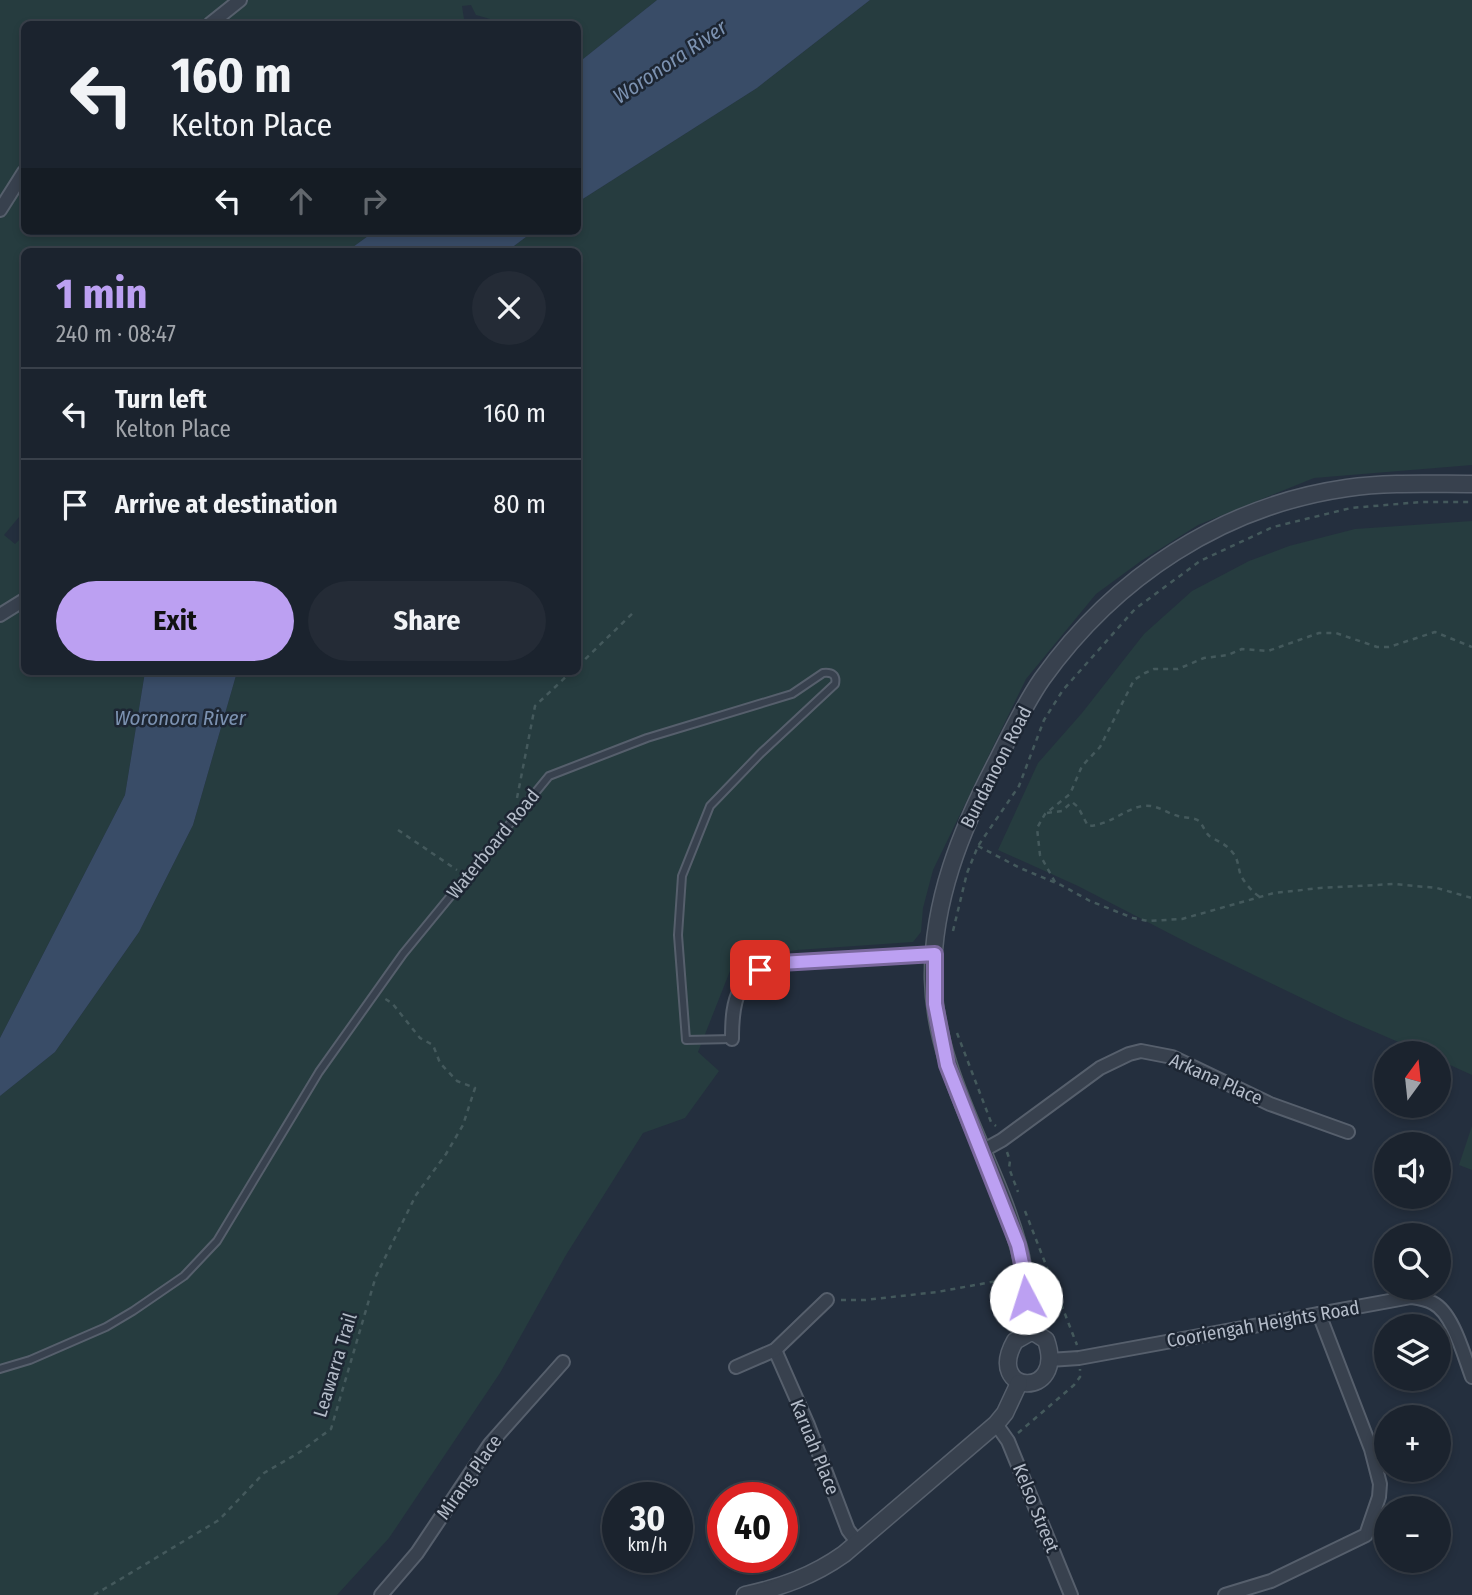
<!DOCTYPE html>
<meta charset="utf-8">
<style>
body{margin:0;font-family:"Fira Sans Condensed",sans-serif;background:#242b36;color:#f1f3f6;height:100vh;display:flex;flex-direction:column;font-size:26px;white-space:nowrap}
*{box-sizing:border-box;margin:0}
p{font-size:23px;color:#a0a4aa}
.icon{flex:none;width:38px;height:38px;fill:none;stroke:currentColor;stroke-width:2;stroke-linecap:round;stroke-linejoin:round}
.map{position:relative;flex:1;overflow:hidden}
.details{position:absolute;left:21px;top:248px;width:560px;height:427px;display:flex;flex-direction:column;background:#1b232e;border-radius:10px;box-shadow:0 4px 10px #0003,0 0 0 2px #39404a}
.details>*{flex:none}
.top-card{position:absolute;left:21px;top:21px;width:560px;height:214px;border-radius:10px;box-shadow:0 4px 10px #0003,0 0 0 2px #39404a;background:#1b232e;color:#f1f3f6;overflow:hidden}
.needle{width:46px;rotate:15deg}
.fabs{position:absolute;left:1374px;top:1041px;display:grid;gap:14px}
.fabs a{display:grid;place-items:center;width:77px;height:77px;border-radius:50%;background:#1b232e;box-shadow:0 4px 10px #0003,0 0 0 2px #39404a;font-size:35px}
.speed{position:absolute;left:602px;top:1482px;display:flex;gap:14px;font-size:35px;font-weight:700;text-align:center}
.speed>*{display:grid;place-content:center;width:91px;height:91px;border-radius:50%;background:#1b232e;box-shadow:0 4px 10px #0003,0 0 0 2px #39404a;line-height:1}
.speed small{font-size:18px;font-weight:400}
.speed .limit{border:10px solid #d22;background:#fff;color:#111}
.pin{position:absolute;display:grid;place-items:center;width:60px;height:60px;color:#fff;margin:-30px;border-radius:14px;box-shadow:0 4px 10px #0006}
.me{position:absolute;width:77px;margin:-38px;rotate:355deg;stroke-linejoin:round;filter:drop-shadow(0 0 5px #0008)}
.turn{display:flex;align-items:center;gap:24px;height:147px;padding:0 35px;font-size:32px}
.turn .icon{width:91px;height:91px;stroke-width:2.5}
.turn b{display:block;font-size:49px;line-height:60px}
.lanes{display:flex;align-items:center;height:66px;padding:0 35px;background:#0003;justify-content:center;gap:35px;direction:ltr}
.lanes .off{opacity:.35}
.round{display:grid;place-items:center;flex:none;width:74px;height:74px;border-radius:37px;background:#242b36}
.summary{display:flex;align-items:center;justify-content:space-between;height:119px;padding:0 35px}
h1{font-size:42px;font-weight:700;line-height:52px;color:#bca0f2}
.action{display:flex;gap:14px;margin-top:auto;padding:14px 35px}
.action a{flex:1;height:80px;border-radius:42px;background:#bca0f2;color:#111;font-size:28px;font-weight:700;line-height:80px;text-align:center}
.action a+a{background:#242b36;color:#f1f3f6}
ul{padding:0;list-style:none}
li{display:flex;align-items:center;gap:21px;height:91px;padding:0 35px;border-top:2px solid #39404a}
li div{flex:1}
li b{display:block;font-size:26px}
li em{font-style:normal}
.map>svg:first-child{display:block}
</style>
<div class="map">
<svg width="1472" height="1595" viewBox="0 0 1472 1595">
<rect width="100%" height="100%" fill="#242f3e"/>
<!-- green -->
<g fill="#263c3f">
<polygon points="0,0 657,0 578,63 578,24 492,24 490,19 476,15 471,5 462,6 464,19 459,24 24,24 24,231 375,231 346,252 24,252 24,511 4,535 15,544 24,535 24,672 145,672 125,795 0,1038"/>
<polygon points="870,0 1472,0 1472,465 1314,478 1198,525 1141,561 1096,594 1026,679 933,870 923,908 921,932 913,942 797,950 756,956 730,971 698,1052 719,1071 685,1118 643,1133 566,1255 500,1373 389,1538 337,1595 0,1595 0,1096 55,1052 139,932 193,825 237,672 578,672 578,252 506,252 534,231 578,231 578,202 757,88"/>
<polygon points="1472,521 1472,1075 1439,1060 1438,1054 1424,1053 1345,1019 1190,944 1078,886 998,850 1038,763 1082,713 1144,634 1192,591 1249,561 1289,546 1355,529"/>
<polygon points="1472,1126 1472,1170 1459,1165"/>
</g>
<!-- water -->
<g fill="#394c67">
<polygon points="657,0 870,0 757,88 578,202 578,63"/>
<polygon points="375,231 534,231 506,252 346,252"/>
<polygon points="145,672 237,672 193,825 139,932 55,1052 0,1096 0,1038 125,795"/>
</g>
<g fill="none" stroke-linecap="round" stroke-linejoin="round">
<!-- service casing -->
<g stroke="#565f6c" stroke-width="10">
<path id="service" d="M 0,1369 L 30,1360 L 106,1327 L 133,1311 L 184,1276 L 217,1241 L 319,1072 L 403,954 L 549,776 L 647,738 L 792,694 L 823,673 C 832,672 837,675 835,684 L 761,753 L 710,806 L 682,876 L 678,935 L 686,1040 L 732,1039"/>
</g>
<!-- minor casing -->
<g stroke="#565f6c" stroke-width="16">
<g id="minor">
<polyline points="210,24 240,0"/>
<polyline points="0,210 24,172"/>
<polyline points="0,615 24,600"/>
<path d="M 732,1039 C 732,997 737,976 780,963 L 935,954"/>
<polyline points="982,1151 1002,1140 1100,1068 1129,1054 1141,1051 1172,1057 1270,1104 1348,1132"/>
<polyline points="775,1350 808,1425 848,1530 858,1543"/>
<path d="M 1049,1360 L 1079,1358 L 1411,1297 C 1418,1298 1426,1299 1433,1303 C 1453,1313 1464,1356 1472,1377"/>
<polyline points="736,1367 775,1350 827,1300"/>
<polyline points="996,1424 1008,1441 1071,1595"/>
<polyline points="381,1595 417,1553 490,1444 563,1362"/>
<polyline points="1225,1595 1271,1581 1366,1535 1379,1497 1380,1484 1371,1449 1319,1314"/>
</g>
</g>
<!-- tertiary casing -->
<g stroke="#565f6c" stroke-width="19">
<g id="tertiary">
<path d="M 1029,1333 C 1024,1304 1027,1274 1018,1245 C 993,1155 935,1074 933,979 C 932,902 961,830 996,763 C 1010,735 1024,705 1042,679 C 1115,577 1222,506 1347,488 C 1388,482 1430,484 1472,484"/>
<path d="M 1029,1333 L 1035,1333 L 1046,1340 C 1067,1400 984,1395 1015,1341 Z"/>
<path d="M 745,1595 C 782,1587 813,1576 844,1554 L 996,1424 L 1005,1413 L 1019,1383"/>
</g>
</g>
<!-- path -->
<g stroke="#44595c" stroke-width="2.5" stroke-dasharray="5 5" stroke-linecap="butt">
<polyline points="578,666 635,611"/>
<polyline points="517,798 535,706 571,672"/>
<path d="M 1047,813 L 1062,811 L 1072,802 L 1078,807 L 1088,826 C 1110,825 1123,810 1142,806 C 1157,804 1166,813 1178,816 C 1184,818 1194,817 1199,821 C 1204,826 1205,834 1212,838 C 1220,842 1227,845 1233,853 C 1238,859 1238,866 1240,873 C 1242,880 1253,893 1260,897"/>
<polyline points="398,830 457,870"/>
<polyline points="978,846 1020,868 1061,885 1090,901 1133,918 1148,921 1182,919 1274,893 1320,888 1394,884 1437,888 1472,898"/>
<polyline points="1055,882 1040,855 1037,828 1045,814 1070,794 1082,766 1100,747 1134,680 1145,673 1154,669 1178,669 1204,658 1228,655 1242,649 1268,651 1319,633 1336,633 1377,647 1389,647 1435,632 1472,647"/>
<polyline points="953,931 967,873 978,846 1019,786 1044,720 1063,690 1135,609 1200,561 1273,527 1351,508 1421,502 1472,502"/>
<polyline points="957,1033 991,1122 996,1126"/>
<polyline points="1007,1152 1010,1161 1009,1168 1018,1192"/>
<polyline points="1025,1211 1077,1345"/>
<polyline points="841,1300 865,1300 937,1292 1008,1279"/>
<polyline points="1018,1433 1074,1385 1080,1377 1080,1369"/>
<polyline points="94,1595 219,1520 264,1473 297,1454 331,1429 376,1276 416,1195 446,1154 463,1125 475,1088 457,1081 440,1063 433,1045 420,1038 392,1003 382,997"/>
</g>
<!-- service -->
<use href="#service" stroke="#38414e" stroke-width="6"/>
<!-- minor -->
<use href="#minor" stroke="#38414e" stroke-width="12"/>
<!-- tertiary -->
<use href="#tertiary" stroke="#38414e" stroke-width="16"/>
</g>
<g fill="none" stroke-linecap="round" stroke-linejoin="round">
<!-- route casing -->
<g stroke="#7a689d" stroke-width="18">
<polyline id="route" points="760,970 780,963 935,954 935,1004 947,1065 1018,1245 1025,1277 1026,1298"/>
</g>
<!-- route -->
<use href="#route" stroke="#bca0f2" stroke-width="12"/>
</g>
<g text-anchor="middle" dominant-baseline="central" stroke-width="5" stroke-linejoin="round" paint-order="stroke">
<!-- street labels -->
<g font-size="19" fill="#b4bcc9" stroke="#1d2633">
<text transform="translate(996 767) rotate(-63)">Bundanoon Road</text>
<text transform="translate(493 844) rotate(-51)">Waterboard Road</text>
<text transform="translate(1216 1079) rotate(24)">Arkana Place</text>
<text transform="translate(1263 1324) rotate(-10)">Cooriengah Heights Road</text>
<text transform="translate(335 1365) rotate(-73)">Leawarra Trail</text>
<text transform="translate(815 1447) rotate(68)">Karuah Place</text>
<text transform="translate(469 1477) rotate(-55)">Mirang Place</text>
<text transform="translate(1036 1508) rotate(68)">Kelso Street</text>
</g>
<!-- water labels -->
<g font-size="21" font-style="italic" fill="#7c92b1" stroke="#1d2633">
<text transform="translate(670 62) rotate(-34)">Woronora River</text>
<text x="180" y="718">Woronora River</text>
</g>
</g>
</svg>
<div class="fabs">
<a><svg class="needle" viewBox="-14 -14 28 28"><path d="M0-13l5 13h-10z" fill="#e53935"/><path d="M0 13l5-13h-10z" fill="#a0a4aa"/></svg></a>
<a><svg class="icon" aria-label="sound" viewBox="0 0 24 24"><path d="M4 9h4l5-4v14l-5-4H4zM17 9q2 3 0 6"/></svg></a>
<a><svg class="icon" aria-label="search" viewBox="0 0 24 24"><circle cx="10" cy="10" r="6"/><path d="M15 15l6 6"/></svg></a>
<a><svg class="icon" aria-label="layers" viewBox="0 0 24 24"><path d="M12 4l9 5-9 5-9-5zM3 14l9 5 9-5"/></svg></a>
<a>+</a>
<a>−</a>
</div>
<div class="speed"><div>30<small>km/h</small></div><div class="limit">40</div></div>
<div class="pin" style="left:760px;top:970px;background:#d93025"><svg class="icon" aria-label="arrive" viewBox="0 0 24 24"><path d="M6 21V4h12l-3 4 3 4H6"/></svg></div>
<svg class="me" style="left:1026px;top:1298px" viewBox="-20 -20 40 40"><circle r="19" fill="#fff"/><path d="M0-13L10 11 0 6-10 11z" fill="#bca0f2"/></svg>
<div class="top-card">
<div class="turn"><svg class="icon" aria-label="left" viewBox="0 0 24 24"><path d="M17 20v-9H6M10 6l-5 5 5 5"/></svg><div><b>160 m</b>Kelton Place</div></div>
<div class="lanes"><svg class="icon" aria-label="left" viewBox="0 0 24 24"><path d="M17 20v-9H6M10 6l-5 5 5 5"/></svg><svg class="icon off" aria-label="ahead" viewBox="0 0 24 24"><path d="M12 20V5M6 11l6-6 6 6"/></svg><svg class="icon off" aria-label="right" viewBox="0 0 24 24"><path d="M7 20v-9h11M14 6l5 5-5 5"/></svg></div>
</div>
<section class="details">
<div class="summary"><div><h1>1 min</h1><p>240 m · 08:47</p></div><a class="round"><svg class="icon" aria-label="close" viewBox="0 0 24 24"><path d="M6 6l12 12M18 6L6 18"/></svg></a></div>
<ul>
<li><svg class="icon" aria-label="left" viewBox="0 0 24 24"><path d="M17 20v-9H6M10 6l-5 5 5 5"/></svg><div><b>Turn left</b><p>Kelton Place</p></div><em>160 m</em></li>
<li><svg class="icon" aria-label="arrive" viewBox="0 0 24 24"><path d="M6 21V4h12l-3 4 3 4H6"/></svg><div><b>Arrive at destination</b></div><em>80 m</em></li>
</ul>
<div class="action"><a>Exit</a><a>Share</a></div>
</section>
</div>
